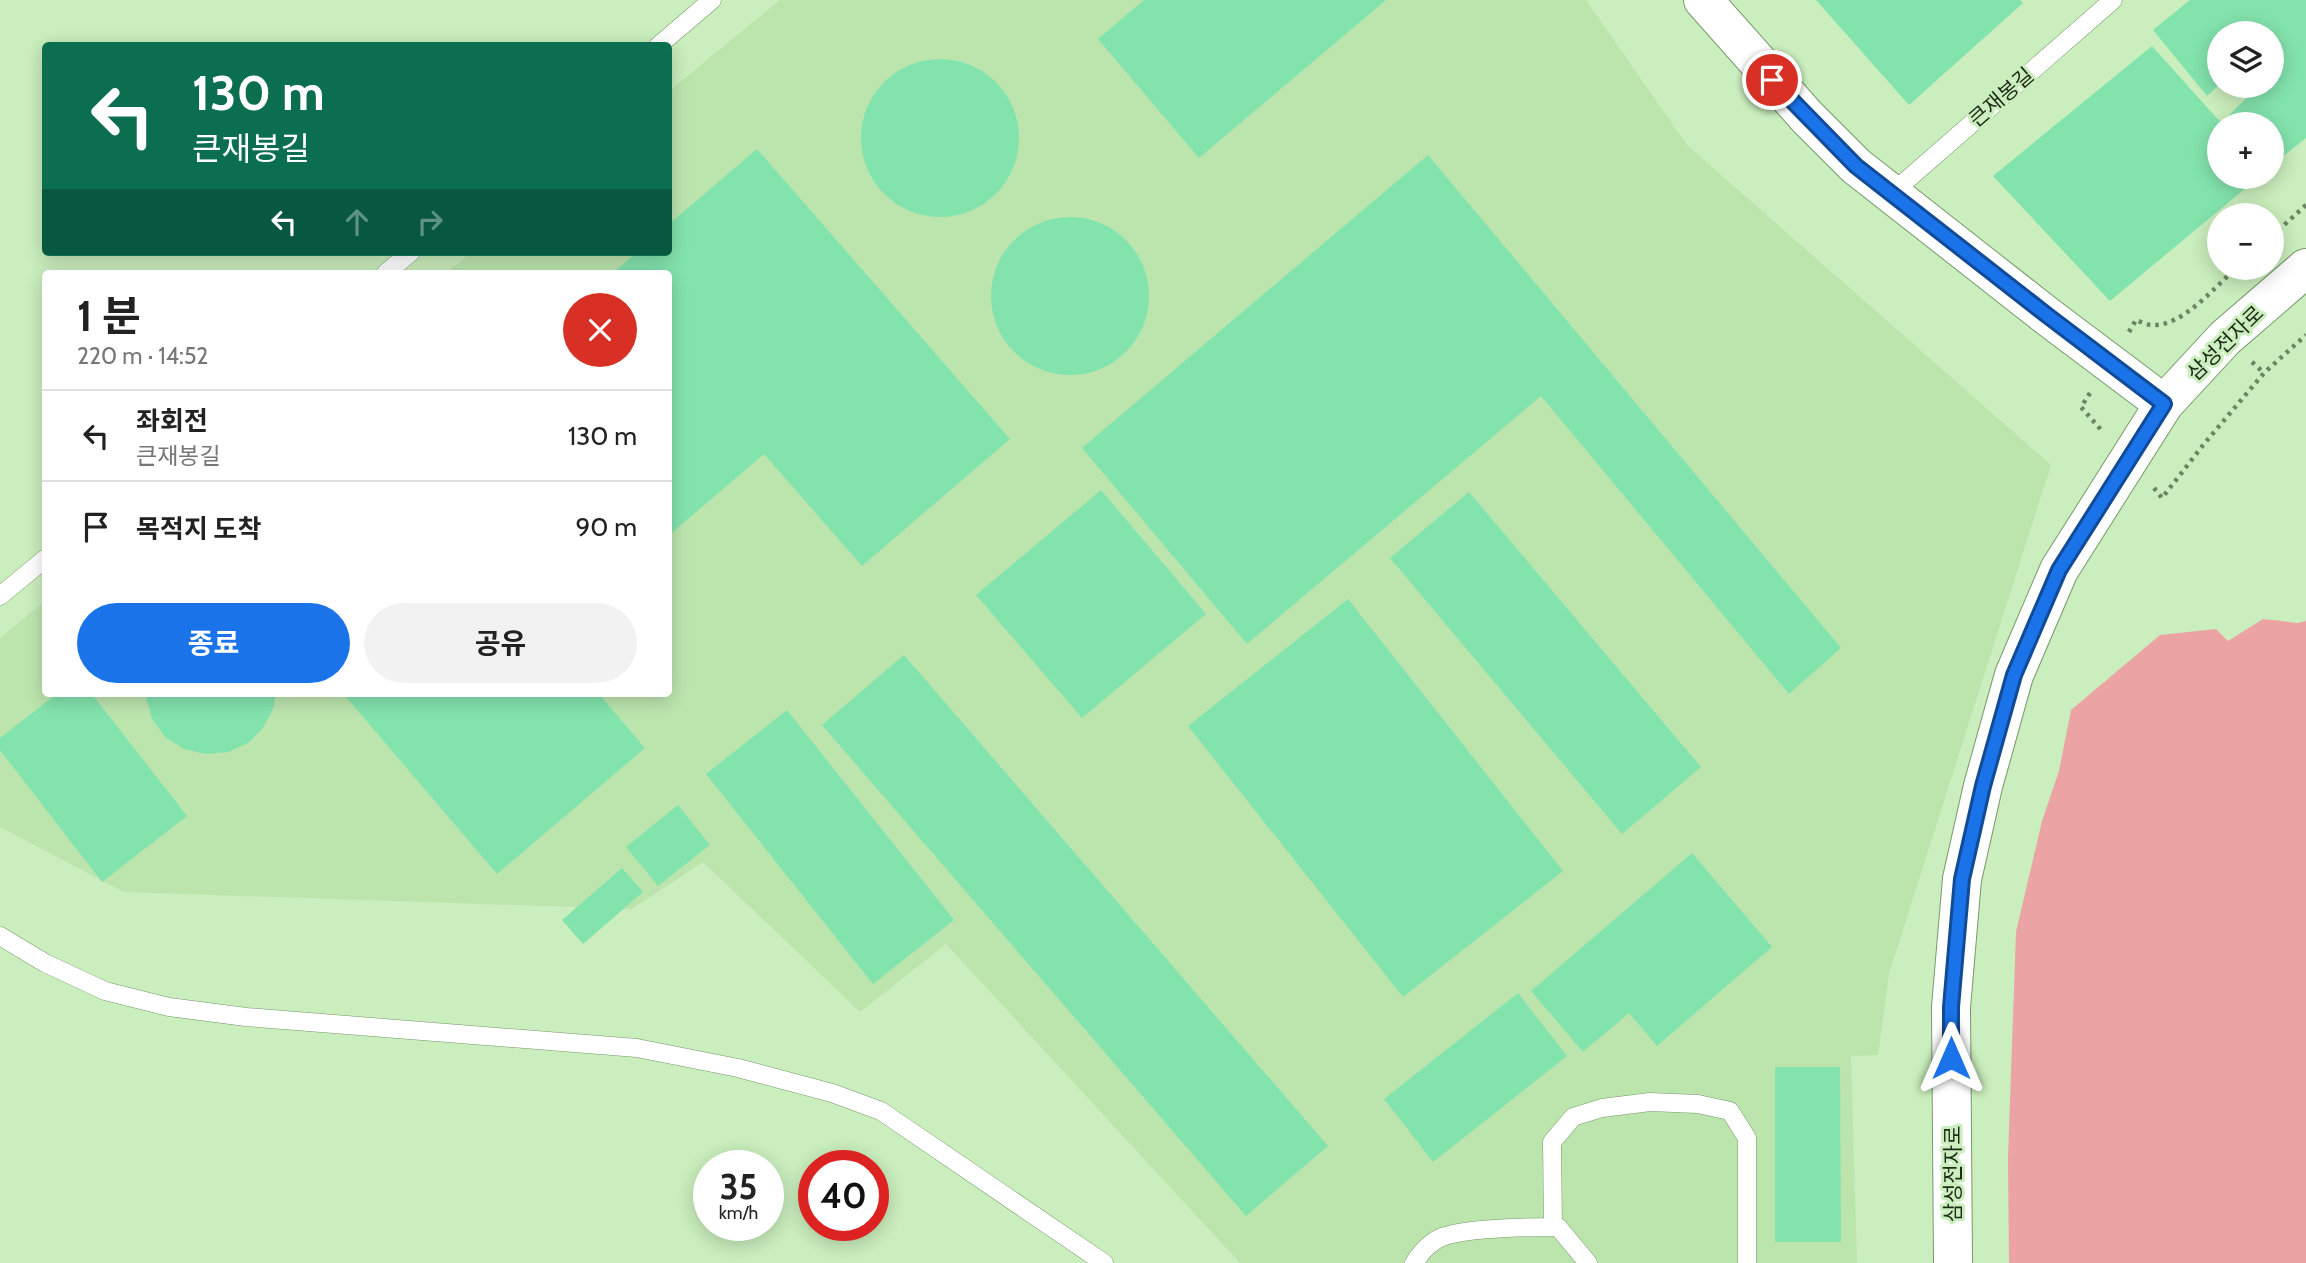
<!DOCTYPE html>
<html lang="ko">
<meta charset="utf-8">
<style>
body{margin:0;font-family:Cabin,"Noto Sans KR",sans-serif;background:#f2f2f2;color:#222;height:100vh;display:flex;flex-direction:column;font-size:26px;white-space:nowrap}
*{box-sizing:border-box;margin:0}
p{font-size:23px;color:#767676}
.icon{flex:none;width:38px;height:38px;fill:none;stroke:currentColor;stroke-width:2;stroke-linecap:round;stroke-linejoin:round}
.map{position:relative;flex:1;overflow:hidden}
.side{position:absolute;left:42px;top:270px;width:630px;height:427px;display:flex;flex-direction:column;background:#fff;border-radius:7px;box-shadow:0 4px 18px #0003}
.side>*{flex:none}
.guide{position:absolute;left:42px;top:42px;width:630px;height:214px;border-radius:7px;box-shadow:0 4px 18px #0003;background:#0b6e4f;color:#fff;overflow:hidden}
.buttons{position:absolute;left:2207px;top:21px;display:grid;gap:14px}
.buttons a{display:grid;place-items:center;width:77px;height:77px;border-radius:50%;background:#fff;box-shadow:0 4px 18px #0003;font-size:35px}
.speed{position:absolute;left:693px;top:1150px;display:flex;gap:14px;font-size:35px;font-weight:700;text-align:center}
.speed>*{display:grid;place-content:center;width:91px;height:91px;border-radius:50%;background:#fff;box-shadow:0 4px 18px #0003;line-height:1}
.speed small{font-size:18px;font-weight:400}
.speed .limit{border:10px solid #d22;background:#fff;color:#111}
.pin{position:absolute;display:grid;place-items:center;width:60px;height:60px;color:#fff;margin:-30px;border:4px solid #fff;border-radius:50%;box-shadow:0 2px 7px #0007}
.me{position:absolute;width:77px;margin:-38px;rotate:0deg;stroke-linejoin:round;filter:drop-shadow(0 0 5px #0008)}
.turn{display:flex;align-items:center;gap:24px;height:147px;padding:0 35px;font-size:32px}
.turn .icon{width:91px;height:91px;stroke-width:2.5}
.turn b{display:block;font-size:49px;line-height:60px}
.lanes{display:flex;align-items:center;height:66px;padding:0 35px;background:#0003;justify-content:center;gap:35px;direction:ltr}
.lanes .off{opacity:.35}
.round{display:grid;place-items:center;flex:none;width:74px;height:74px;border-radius:37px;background:#f2f2f2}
.headline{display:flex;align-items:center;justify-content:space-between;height:119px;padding:0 35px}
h1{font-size:42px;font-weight:700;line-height:52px}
.cta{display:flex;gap:14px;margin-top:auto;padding:14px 35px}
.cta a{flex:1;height:80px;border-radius:42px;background:#1a73e8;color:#fff;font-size:28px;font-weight:700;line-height:80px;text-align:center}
.cta a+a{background:#f2f2f2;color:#222}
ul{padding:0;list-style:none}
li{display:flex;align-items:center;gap:21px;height:91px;padding:0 35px;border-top:2px solid #e0e0e0}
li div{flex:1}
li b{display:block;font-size:26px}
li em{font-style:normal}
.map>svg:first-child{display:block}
</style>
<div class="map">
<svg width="2306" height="1263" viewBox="0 0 2306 1263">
<rect width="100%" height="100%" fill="#caeebd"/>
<!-- built -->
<polygon fill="#bce5ae" points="780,0 1586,0 1687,145 2051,465 1889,974 1878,1055 1851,1056 1857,1263 1240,1263 946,944 860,1012 703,862 632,909 124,892 0,827 0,638 45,601 46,693 668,693 668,273 446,273 472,252 668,252 669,91"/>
<!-- green -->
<polygon fill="#eca3a4" points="2263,619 2298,623 2306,621 2306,1263 2009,1263 2008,1158 2016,932 2042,821 2059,771 2071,710 2160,635 2216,629 2228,641"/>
<!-- building -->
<g fill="#83e3ad">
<polygon points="1144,0 1386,0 1199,158 1098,39"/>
<polygon points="1816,0 2020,0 2023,3 1909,105"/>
<polygon points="2190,0 2306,0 2306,138 2273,164 2272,162 2272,124 2237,124 2229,115 2255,90 2251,86 2272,86 2272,33 2219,33 2219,85 2207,96 2153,30"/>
<polygon points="2152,46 2222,124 2219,124 2219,177 2259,177 2110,301 1993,176"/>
<circle cx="940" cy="138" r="79"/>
<polygon points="757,149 1010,439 862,566 764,454 668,536 668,273 613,273 637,252 668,252 668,225"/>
<polygon points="1428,155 1841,648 1789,694 1541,396 1247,644 1082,448"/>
<circle cx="1070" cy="296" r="79"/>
<polygon points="1101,490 1206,614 1082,718 976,595"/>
<polygon points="1469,492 1701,767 1622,834 1390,558"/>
<polygon points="1348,599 1563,871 1403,997 1188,726"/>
<polygon points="904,655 1328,1146 1246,1216 822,725"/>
<polygon points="58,693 91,693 187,816 102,882 0,750 0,738"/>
<polygon points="145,693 276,693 273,709 263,728 248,743 228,752 206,754 184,749 165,737 152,719"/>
<polygon points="351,693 598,693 645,748 497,874 346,697"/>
<polygon points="787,710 954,920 873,984 706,774"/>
<polygon points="678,805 710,845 658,886 626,847"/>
<polygon points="1692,853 1772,947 1657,1046 1629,1013 1583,1052 1531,991"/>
<polygon points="622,868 643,892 583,944 562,920"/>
<polygon points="1518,993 1567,1056 1433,1162 1384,1099"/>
<polygon points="1775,1067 1840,1067 1841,1242 1775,1242"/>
</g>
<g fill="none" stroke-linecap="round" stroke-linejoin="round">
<!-- lane casing -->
<g stroke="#77996b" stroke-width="19">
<g id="lane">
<polyline points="658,46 712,0"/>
<polyline points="1892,193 2113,0"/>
<polyline points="386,273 411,252"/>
<polyline points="0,596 46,558"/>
<polyline points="0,936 45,963 105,991 169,1007 246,1017 637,1048 738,1068 832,1093 881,1111 1104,1263"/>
<polyline points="1553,1227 1552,1142 1573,1117 1602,1108 1650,1102 1698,1104 1730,1111 1747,1138 1747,1263"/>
<path d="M 1414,1263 C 1421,1252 1430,1242 1442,1237 C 1467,1228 1530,1227 1558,1227 L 1588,1263"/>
</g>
</g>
<!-- secondary casing -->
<g stroke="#77996b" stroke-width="40">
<g id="secondary">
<polyline points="1703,0 1807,117 1856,166 2047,316 2164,404"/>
<polyline points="1953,1263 1951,1007 1962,879 1983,786 2014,675 2059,570 2164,404 2225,338 2306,268"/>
</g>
</g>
<!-- path -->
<g stroke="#6c8464" stroke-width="4.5" stroke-dasharray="3.5 5" stroke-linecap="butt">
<polyline points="2272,236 2306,205"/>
<path d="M 2129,332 L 2136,320 C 2141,322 2147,325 2152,325 C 2182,327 2215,287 2236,268"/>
<polyline points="2252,362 2264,373"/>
<polyline points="2090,393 2081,407 2103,432"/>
<polyline points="2154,488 2162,498 2204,444 2264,373 2306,335"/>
</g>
<!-- lane -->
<use href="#lane" stroke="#fff" stroke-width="18"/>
<!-- secondary -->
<use href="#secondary" stroke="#fff" stroke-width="38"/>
</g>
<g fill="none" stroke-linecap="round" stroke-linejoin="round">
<!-- route casing -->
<g stroke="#114b97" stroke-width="18">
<polyline id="route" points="1772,80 1856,166 2048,316 2164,404 2059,570 2014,675 1983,786 1962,879 1951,1007 1951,1058"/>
</g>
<!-- route -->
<use href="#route" stroke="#1a73e8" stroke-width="12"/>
</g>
<g text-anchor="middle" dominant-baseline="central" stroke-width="6" stroke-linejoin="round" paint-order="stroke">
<!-- street labels -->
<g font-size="21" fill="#1e2b19" stroke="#caeebd">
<text transform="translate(2001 97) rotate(-41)">큰재봉길</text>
<text transform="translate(2225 343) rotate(-44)">삼성전자로</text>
<text transform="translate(1952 1174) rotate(-90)">삼성전자로</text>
</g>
</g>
</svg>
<div class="buttons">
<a><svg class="icon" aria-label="layers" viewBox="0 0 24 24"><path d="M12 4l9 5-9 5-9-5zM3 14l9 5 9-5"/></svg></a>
<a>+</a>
<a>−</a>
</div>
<div class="speed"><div>35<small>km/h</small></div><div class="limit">40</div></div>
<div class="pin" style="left:1772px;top:80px;background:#d93025"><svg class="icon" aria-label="arrive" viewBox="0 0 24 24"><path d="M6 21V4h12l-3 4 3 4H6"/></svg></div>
<svg class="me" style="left:1951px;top:1058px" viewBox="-20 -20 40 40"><path d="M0-17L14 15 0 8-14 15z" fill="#1a73e8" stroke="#fff" stroke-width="4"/></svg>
<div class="guide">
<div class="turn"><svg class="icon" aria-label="left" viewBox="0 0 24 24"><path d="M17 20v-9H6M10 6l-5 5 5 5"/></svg><div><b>130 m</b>큰재봉길</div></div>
<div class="lanes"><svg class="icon" aria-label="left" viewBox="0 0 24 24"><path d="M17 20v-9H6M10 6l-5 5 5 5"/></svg><svg class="icon off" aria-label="ahead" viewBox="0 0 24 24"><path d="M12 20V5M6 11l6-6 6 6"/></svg><svg class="icon off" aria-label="right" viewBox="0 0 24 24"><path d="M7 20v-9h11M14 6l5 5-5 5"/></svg></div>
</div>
<section class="side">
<div class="headline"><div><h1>1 분</h1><p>220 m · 14:52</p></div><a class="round" style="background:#d93025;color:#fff"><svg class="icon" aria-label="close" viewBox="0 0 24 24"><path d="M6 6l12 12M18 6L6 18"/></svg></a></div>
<ul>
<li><svg class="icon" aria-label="left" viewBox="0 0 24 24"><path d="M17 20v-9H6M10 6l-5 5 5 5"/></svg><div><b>좌회전</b><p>큰재봉길</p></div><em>130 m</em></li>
<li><svg class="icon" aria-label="arrive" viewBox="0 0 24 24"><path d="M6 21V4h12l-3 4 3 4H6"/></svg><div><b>목적지 도착</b></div><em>90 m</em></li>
</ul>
<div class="cta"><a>종료</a><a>공유</a></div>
</section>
</div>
